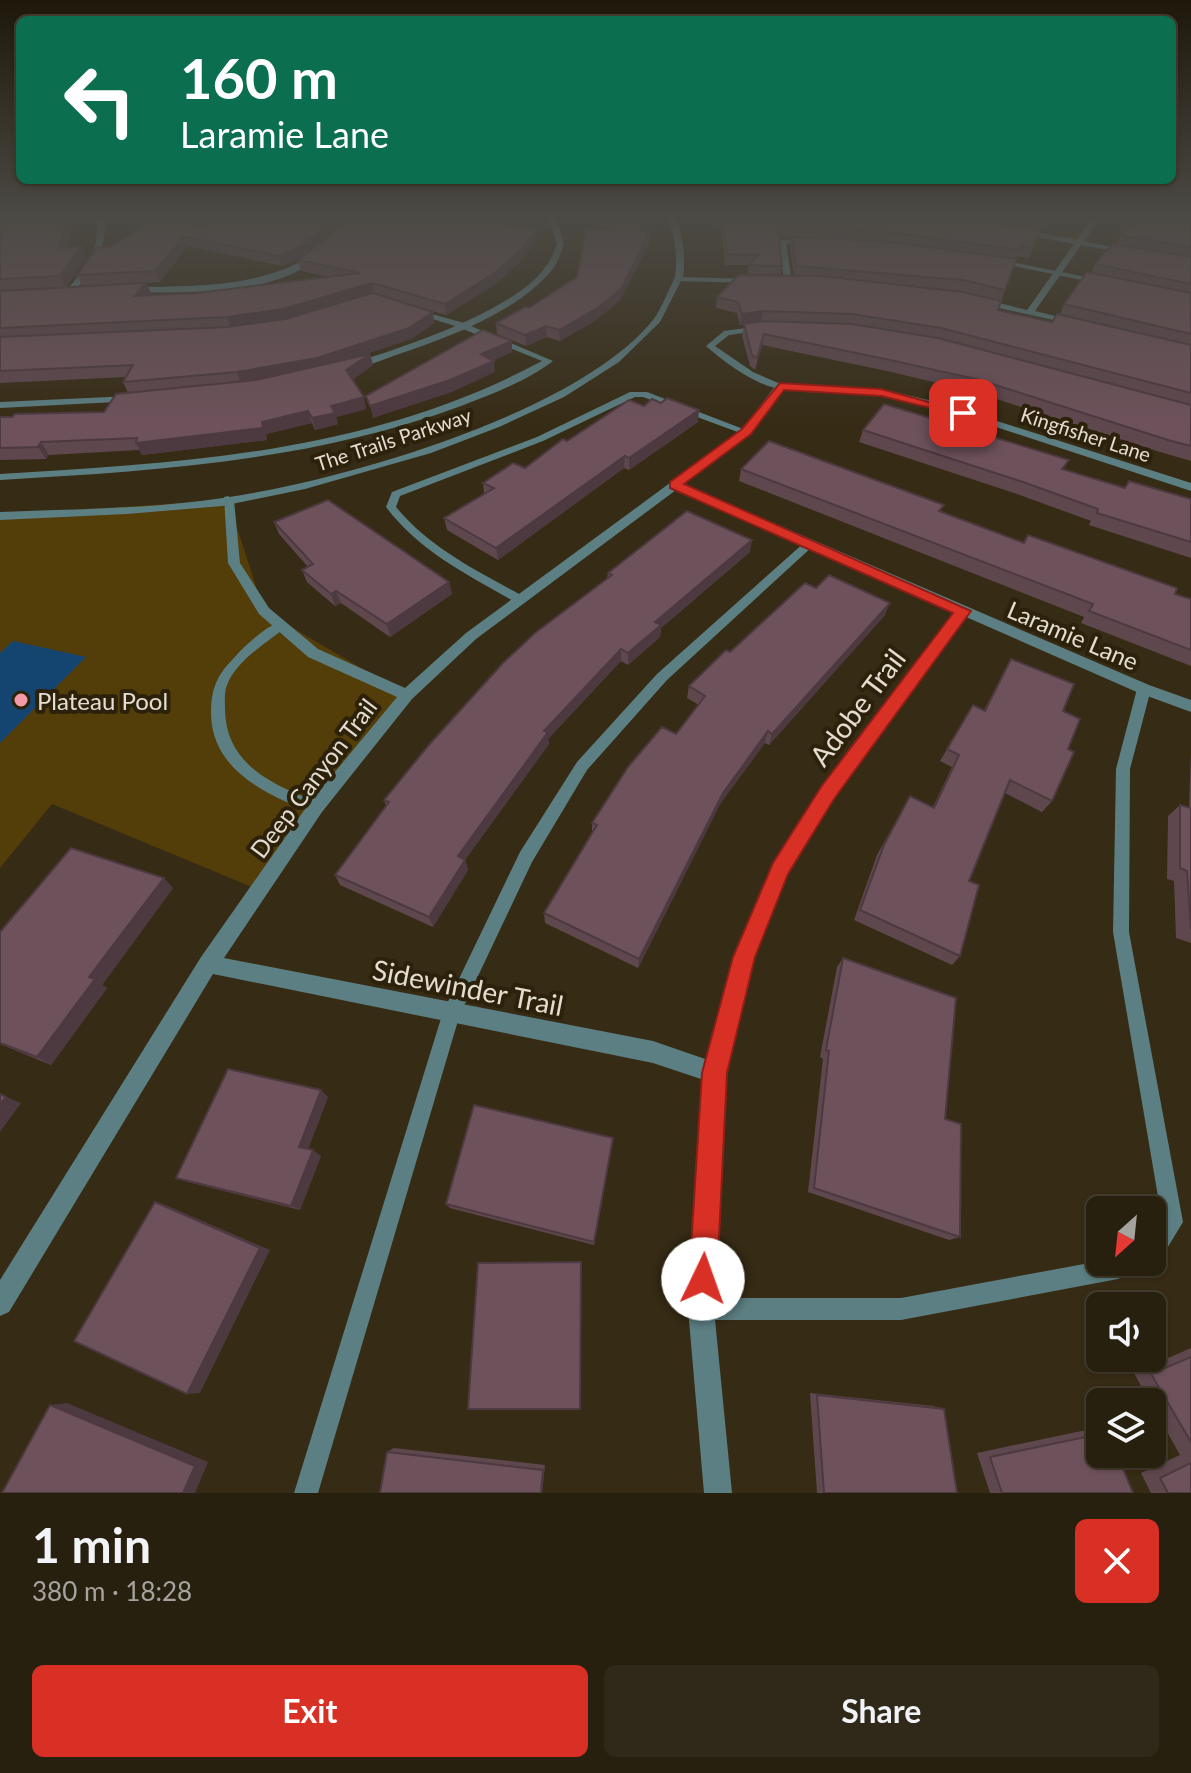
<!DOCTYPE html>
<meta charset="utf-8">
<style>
body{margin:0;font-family:Lato,sans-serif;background:#302818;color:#f1f3f6;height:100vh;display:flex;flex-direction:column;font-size:30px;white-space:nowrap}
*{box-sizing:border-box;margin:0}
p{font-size:26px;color:#a5a39e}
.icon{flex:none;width:44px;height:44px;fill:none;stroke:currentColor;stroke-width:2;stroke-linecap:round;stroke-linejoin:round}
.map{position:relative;height:1493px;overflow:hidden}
.side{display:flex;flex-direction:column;background:#28200f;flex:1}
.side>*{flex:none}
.guide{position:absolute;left:16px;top:16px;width:1160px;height:168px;border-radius:12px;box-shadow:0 2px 6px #0004,0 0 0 2px #443e2f;background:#0b6e4f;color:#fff;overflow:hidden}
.needle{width:52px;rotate:207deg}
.controls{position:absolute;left:1086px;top:1196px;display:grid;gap:16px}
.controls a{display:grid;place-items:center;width:80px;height:80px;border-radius:12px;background:#28200f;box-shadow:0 2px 6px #0004,0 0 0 2px #443e2f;font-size:40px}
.pin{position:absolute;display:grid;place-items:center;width:68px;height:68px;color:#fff;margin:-34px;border-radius:16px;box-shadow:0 4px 12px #0006}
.me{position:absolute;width:88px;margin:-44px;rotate:3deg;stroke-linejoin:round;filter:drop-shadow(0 0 6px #0008)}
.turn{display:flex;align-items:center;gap:28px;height:168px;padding:0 32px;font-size:36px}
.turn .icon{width:104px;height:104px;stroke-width:2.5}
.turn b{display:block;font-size:56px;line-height:68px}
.round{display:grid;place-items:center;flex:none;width:84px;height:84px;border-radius:12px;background:#302818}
.head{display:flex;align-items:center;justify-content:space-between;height:136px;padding:0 32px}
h1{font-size:48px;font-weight:700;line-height:60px}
.button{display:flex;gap:16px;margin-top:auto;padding:16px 32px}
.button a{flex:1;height:92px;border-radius:12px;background:#d93025;color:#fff;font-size:32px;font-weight:700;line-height:92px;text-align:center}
.button a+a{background:#302818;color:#f1f3f6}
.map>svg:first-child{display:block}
</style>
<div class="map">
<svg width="1191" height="1493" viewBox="0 0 1191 1493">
<rect width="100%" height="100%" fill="#362b14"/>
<!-- green -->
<polygon fill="#533d09" points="228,500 264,611 407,695 259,890 52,804 0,868 0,515"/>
<!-- water -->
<polygon fill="#134570" points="13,641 86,657 0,743 0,653"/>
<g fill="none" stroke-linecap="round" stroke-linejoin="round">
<!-- service -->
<g fill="#5c7f83" fill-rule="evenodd">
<polygon points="782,240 808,239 811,241 786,244 792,281 788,283 784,281 779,242"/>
<polygon points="996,259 1101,280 1105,282 1101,284 994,262"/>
<path d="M 414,309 L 464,323 L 553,361 C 527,381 492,394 461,406 C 313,461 156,471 0,480 L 0,474 C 189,463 372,452 542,361 L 458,327 L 414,313 Z"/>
<path d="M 761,326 L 764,326 L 764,330 L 729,335 L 715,346 L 753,372 L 783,385 L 783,389 C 759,388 724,362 706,346 L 724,331 Z"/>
<path d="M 630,392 L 647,392 L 751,432 L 743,434 L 643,397 L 635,397 L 543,441 L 400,496 L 396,507 C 430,548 477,571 523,596 L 523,602 L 515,602 C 468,575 419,551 386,507 L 392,492 L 537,437 Z"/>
<polygon points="809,541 815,544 813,546 667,680 587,770 532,862 460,1014 318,1493 294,1493 443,1012 520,852 577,762 657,674 805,542"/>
<path d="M 281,621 L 287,625 L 285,628 C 266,643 236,661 227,685 C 224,692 225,702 225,710 C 226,766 275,786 321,803 L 323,807 L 321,811 L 316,813 C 269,797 212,771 211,714 C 211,690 216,676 233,659 C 245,645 264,628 281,621 Z"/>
<polygon points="1144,684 1151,689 1130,769 1129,932 1183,1222 1160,1260 1152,1263 1152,1234 1162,1220 1113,932 1116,769 1137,689"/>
<polygon points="1100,1261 1142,1262 1139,1270 1118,1279 901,1320 701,1320 693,1317 690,1309 693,1301 701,1298 901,1298"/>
</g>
<!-- minor -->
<g fill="#5c7f83" fill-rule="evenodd">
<path d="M 96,218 L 104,218 C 108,251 92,270 72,295 L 66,295 L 65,293 C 85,266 101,254 96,218 Z"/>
<path d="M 548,218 L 556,218 L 564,244 C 561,253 557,264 551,271 C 516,313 446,338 396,355 C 381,360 364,369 349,368 L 349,364 C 399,349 518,310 546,266 C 551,260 554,251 557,244 Z"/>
<polygon points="1092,218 1100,218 1084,241 1135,252 1131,254 1081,245 1035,311 1076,321 1076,325 976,303 975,301 979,298 1027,310 1074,244 1017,233 1017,229 1077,239"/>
<path d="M 313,255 L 320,257 C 268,298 191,291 129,293 L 125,290 L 129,287 C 193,286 256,289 313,255 Z"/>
<polygon points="679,277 753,279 757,281 753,283 676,281"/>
<path d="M 780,384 L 881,389 L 941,403 L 1191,483 L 1191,491 L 938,408 L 881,395 L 783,390 L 750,434 L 683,484 L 1149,685 L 1191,700 L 1191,712 L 1139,693 L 966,617 L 833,798 L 787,874 L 754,957 L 726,1073 L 714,1309 L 732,1493 L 704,1493 L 688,1309 L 704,1080 L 653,1063 L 213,974 L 9,1312 L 0,1316 L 0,1280 L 201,957 L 310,802 L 397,697 L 308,657 L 259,614 L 228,563 L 224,497 L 228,496 L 234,500 L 240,563 L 269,608 L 318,649 L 405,688 L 466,633 L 742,430 L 776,385 ZM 676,490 L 955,612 C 893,694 823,774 774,864 C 741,925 725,993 708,1060 L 653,1041 L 224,958 L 322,812 L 412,699 L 476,639 Z"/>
<polygon points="131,396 136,399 135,401 0,408 0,402"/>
</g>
<!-- tertiary -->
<path fill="#5c7f83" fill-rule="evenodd" d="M 668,218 L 676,218 C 683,237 686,256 683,277 L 660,322 L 619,362 L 564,397 L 499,427 L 431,453 L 305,489 L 222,506 L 127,514 L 0,520 L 0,512 C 74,509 149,509 223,498 C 341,481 577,414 653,320 C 662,308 668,291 675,277 C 678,256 675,238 668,218 Z"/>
</g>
<!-- wall -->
<g fill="#5f474e" fill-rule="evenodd">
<polygon points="0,218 74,218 67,248 86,258 66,287 0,290"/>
<path d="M 137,218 L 191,218 L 197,228 L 220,218 L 339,218 L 324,240 L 316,247 L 513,226 L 537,227 L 537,237 L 524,258 L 497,283 L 446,315 L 394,300 L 433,312 L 434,323 L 411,339 L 357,357 L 370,354 L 373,365 L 352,380 L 366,409 L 336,417 L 338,424 L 315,430 L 312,423 L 266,434 L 267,440 L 142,455 L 139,450 L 49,455 L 46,459 L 0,460 L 0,417 L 104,412 L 128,393 L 123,382 L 126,377 L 0,383 L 0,291 L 82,286 L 77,275 L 110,247 L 142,228 ZM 188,246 L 282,266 L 302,257 L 298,260 L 301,271 L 330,277 L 197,293 L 149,295 L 151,293 L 146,283 L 160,282 Z"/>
<polygon points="593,218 644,218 642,231 650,242 620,300 596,320 560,341 547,337 526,346 497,334 496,323 529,308 577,277 605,230"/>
<path d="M 713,218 L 1065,218 L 1063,222 L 1045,219 L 1029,258 L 1017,256 L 998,310 L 1052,322 L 1060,315 L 1064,304 L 1091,273 L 1095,264 L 1116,245 L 1121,235 L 1119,234 L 1127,218 L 1191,218 L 1191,461 L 1160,452 L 975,392 L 887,371 L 762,345 L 755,370 L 750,366 L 742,336 L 744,325 L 740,325 L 737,313 L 716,308 L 717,297 L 747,275 L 749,265 L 725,265 L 722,232 ZM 782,237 L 791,237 L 790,247 L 794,276 L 780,275 L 782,266 L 779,240 ZM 932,289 L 959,291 L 983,297 Z"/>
<polygon points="644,406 698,422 629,470 624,468 498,560 447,530 444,518 484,494 483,483 525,468 567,441"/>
<polygon points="863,430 1069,460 1063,470 1124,488 1129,481 1191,499 1191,558 1089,525 1091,521 1017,494 859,442"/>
<polygon points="741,469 941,512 1024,543 1191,599 1191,666 1081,623 1084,617 739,481"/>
<polygon points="274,522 449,582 452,594 390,637 341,603 335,606 307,582 302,570 308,567 279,534"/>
<polygon points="750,552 661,628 660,637 628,665 621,661 548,739 549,744 465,860 468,870 433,927 340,885 335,875 386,806 384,800 607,578 608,573"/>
<polygon points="816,588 885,615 769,745 765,743 720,804 638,968 545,923 544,913 592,832 592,823 676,734 699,705 687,698 689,686 730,652"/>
<polygon points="1011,659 1063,711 1068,749 1052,801 1042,812 1005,793 969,881 960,956 952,965 854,920 877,855 910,796 933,807 952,767 940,761 973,705 984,710"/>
<polygon points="1191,751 1191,943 1176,938 1174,881 1167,879 1168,816 1180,805 1189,808"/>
<polygon points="173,888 102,985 107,988 51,1065 0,1044 0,932"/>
<polygon points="843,958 945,1119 960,1237 949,1240 808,1192 823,1059 820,1057 837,967"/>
<polygon points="328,1097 308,1149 321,1156 300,1210 188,1182 176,1178"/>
<polygon points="613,1138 594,1245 450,1208 446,1204"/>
<polygon points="1191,1348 1191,1493 1151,1493 1141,1473 1180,1455 1152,1405 1152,1402 1150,1402 1134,1373"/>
<polygon points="810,1393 933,1406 944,1409 957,1493 817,1493"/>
<polygon points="1091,1429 1100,1431 1100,1454 1133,1493 990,1493 977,1453"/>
<polygon points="394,1448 545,1465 542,1493 387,1452"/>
</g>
<!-- shaded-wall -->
<g fill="#4d3940">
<polygon points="67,218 74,218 65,258 59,248"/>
<polygon points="330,218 339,218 324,240 305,255 282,266 279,256"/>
<polygon points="537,227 537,237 524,258 497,283 446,315 445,304"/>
<polygon points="784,227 782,237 776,242 778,232"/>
<polygon points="650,232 650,242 620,300 596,320 560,341 559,330"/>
<polygon points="184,236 188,246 160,282 155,271"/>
<polygon points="81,247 86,258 66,287 60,276"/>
<polygon points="146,283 151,293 140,307 135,296"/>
<polygon points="372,283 374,294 286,320 231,328 227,317"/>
<polygon points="763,311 761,322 740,325 742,314"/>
<polygon points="433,312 434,323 411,339 320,369 241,384 237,372"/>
<polygon points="546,326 547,337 526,346 525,335"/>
<polygon points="512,341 512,352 482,366 481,354"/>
<polygon points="370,354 373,365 349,382 346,370"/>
<polygon points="494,361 495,372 452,392 373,418 370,406"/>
<polygon points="364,397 366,409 336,417 338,424 315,430 312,418 331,406"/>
<polygon points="699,410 698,422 629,470 629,458"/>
<polygon points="308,411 312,423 266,434 267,440 142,455 136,443 262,422"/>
<polygon points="41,442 49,455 46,459 38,447"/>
<polygon points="625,456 624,468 498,560 496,548"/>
<polygon points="752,540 750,552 661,628 660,637 628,665 628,653 655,622"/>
<polygon points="449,582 452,594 390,637 387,624"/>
<polygon points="336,591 341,603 335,606 331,594"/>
<polygon points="890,603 885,615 769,745 772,734"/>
<polygon points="621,649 621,661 548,739 549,744 465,860 468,870 433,927 429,917 458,856 544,731"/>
<polygon points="768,731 765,743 720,804 638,968 639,959 723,793"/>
<polygon points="164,878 173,888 102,985 107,988 51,1065 37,1057 89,977"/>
<polygon points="321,1090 328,1097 307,1152 299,1147"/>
<polygon points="6,1097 21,1103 0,1132 0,1104"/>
<polygon points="313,1150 321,1156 300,1210 291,1206"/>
<polygon points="155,1202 168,1206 270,1250 200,1393 187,1394"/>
<polygon points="67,1403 208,1462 195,1493 183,1493 50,1405"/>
<polygon points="545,1465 542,1493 541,1493 543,1470"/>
</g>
<!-- building -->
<g fill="#6e525b" stroke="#4d3940" stroke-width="2">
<polygon points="0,218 67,218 59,248 81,247 60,276 0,279"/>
<polygon points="138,218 191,218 197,228 220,218 330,218 321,230 303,245 279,256 184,236 155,271 77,275 97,247 110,247 143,227"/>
<polygon points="345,218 460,218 513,220 510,226 537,227 523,248 496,272 445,304 372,283 283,309 227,317 0,328 0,291 146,283 135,296 197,293 360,273 298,260 329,236"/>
<polygon points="603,218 643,218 641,231 650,232 621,289 596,309 559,330 546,326 525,335 496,323 525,307 529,308 577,277 586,229 616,230"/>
<polygon points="721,218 977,218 1040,231 1033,248 1021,246 1019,250 889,232 784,227 778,232 782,266 749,265 758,255 727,254 723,222"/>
<polygon points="1023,218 1045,218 1043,222"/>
<polygon points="1127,218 1191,219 1191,248 1121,235 1130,225 1124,224"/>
<polygon points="791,237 891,242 1016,259 1005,290 963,280 796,266"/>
<polygon points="1113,244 1191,257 1191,284 1095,264"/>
<polygon points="1087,272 1191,293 1191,334 1064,304"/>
<polygon points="739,275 822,276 962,292 1001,301 998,310 1052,322 1057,314 1191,345 1191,393 941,328 852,314 763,311 742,314 738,302 717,297"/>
<polygon points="373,293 433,312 409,328 317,358 237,372 123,382 133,365 0,371 0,337 227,327 285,319"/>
<polygon points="763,321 852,324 938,338 1191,405 1191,446 1168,440 980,380 890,360 764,334 757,358 752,355 744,324"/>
<polygon points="483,330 512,341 481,354 494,361 450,380 370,406 366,396"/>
<polygon points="370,354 346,370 364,397 331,406 335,413 312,418 308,411 262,422 263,428 136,443 137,438 41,442 38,447 0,448 0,417 12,417 15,414 104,412 116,394 256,380"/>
<polygon points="667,398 699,410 629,458 625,456 496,548 444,518 494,488 483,483 513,463 525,468 563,439 567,441 629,400 644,406 652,399 661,403"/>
<polygon points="884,404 1069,460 1062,469 1125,488 1129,481 1191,499 1191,542 1097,513 1098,509 1023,482 863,430"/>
<polygon points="769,441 944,505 939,511 1024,543 1028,535 1177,588 1175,594 1191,599 1191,650 1089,611 1093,604 741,469"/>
<polygon points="328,500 449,582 387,624 336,591 331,594 302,570 313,564 274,522"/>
<polygon points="687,511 752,540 655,622 661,625 628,653 621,649 544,731 548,732 458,856 465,860 429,917 335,875 389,802 384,800 428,746 503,663 535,633 612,575 608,573"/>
<polygon points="829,575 890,603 772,734 768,731 723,793 639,959 544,913 597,825 592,823 628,767 662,727 676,734 705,696 689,686 726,650 730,652 805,583 816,588"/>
<polygon points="1011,659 1074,684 1063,711 1080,719 1068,749 1074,752 1052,801 1010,780 969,881 979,885 960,956 860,910 884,845 910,796 934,808 959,755 947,749 973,705 985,711"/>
<polygon points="1180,805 1191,808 1191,929 1187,871 1180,868"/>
<polygon points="71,848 164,878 89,977 95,979 37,1057 0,1043 0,932"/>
<polygon points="843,958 956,998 945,1119 961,1124 960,1237 814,1188 829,1051 826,1050"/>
<polygon points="228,1069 321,1090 299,1147 313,1150 291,1206 176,1178"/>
<polygon points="0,1094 6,1097 0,1104"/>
<polygon points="474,1105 613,1138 594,1242 446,1204"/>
<polygon points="155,1202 260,1248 187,1394 74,1341"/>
<polygon points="581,1262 580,1409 468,1409 478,1263"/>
<polygon points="1191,1357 1191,1442 1151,1374"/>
<polygon points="817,1395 944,1409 957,1493 824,1493"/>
<polygon points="50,1405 195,1466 183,1493 2,1493"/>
<polygon points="1100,1434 1100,1454 1117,1454 1133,1493 1002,1493 990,1457"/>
<polygon points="387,1452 543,1470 541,1493 380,1493"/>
<polygon points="1191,1463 1191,1493 1168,1493 1160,1478"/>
</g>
<!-- sky -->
<linearGradient id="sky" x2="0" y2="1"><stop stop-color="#1e180b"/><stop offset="0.51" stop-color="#4c4a45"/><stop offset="1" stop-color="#4c4a45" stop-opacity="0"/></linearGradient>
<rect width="1191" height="427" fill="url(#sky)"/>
<!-- route -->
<polygon fill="#d93025" stroke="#8d1f18" stroke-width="2" points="780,383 881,389 969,413 963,416 881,396 784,390 751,434 684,484 971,611 834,799 788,874 755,957 727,1073 717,1279 713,1289 703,1294 693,1289 689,1279 702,1073 733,957 773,863 821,787 953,613 670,488 670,482 742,429"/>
<!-- markers -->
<circle fill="#f39aa7" stroke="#2c210b" stroke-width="3" cx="21" cy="700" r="8"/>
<g text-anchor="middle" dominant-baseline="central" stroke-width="8" stroke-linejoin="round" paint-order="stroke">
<!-- far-street labels -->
<g font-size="20" fill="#e4ddcf" stroke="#2c210b">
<text transform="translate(1086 434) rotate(18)">Kingfisher Lane</text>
<text transform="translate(393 439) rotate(-18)">The Trails Parkway</text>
</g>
<!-- street labels -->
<g font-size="24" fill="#e4ddcf" stroke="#2c210b">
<text transform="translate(1073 635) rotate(23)">Laramie Lane</text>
<text transform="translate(313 778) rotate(-53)">Deep Canyon Trail</text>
</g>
<!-- poi labels -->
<g font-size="24" fill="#e4ddcf" stroke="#2c210b" text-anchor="start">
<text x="37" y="700">Plateau Pool</text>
</g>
<!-- near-street labels -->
<g font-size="28" fill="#e4ddcf" stroke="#2c210b">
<text transform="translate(857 707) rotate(-53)">Adobe Trail</text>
<text transform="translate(468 987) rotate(11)">Sidewinder Trail</text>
</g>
</g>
</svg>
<div class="controls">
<a><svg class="needle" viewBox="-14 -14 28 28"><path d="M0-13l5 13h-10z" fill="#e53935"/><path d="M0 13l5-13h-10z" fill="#a5a39e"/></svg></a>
<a><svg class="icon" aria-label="sound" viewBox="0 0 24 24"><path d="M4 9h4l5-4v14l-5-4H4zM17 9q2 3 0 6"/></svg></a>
<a><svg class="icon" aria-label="layers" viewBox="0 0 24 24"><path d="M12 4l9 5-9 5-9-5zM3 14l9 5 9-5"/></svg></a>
</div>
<div class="pin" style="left:963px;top:413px;background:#d93025"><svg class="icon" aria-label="arrive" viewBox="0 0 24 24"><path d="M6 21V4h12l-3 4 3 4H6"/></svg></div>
<svg class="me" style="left:703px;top:1279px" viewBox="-20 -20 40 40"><circle r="19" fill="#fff"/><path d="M0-13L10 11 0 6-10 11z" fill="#d93025"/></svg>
<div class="guide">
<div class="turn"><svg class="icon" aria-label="left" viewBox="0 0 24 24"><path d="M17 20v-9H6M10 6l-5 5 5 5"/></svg><div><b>160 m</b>Laramie Lane</div></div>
</div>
</div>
<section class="side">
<div class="head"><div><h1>1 min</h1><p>380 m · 18:28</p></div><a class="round" style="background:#d93025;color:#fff"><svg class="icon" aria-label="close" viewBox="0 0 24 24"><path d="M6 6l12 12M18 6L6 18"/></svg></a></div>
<div class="button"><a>Exit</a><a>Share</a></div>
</section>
